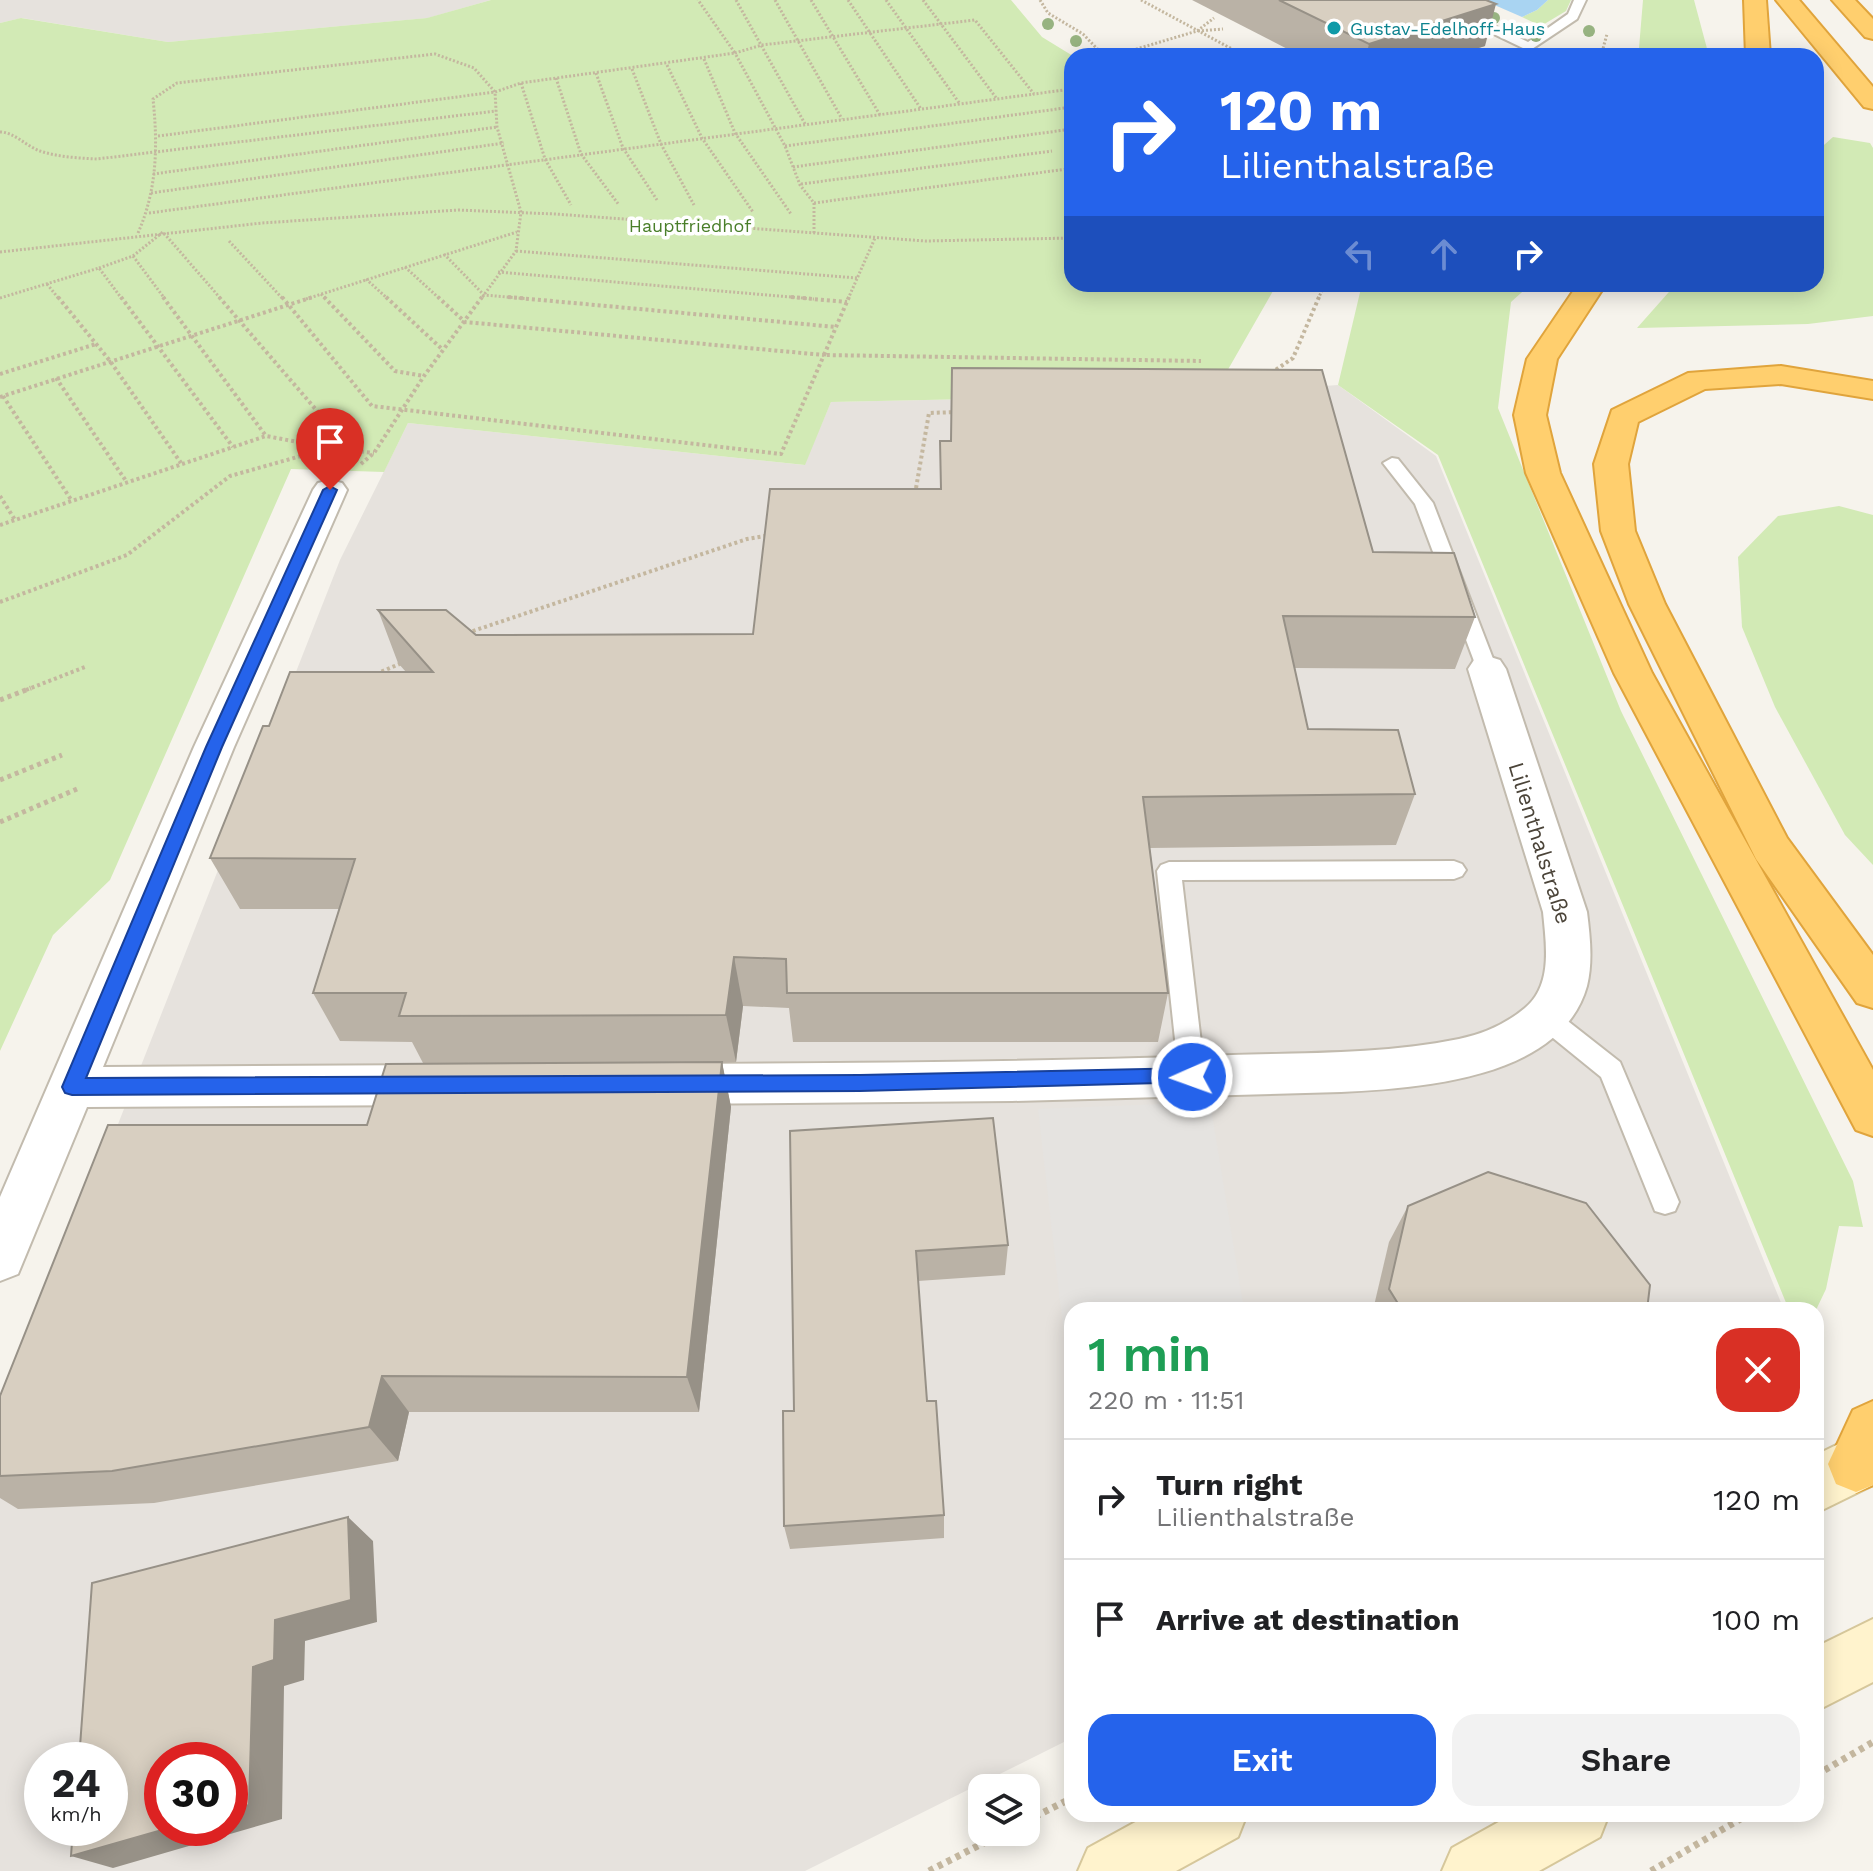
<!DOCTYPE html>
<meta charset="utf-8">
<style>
body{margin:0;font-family:"Work Sans",sans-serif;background:#f2f2f2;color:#202124;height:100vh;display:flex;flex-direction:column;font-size:30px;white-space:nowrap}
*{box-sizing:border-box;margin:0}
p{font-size:26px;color:#757577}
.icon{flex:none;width:44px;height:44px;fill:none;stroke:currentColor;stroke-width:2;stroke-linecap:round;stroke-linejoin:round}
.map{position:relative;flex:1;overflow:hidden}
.panel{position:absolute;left:1064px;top:1302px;width:760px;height:520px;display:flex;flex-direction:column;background:#fff;border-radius:24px;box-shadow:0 4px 20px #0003}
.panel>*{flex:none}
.top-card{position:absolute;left:1064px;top:48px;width:760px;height:244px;border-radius:24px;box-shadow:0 4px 20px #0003;background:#2563eb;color:#fff;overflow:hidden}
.buttons{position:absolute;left:968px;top:1774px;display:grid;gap:16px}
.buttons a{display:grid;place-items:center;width:72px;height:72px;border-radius:16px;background:#fff;box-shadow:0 4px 20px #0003;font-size:40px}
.speed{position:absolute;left:24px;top:1742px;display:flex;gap:16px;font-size:40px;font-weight:700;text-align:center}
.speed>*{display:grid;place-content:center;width:104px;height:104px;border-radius:50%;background:#fff;box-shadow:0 4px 20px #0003;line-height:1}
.speed small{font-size:20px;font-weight:400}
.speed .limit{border:12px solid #d22;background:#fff;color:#111}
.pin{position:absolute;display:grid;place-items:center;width:68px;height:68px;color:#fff;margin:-82px -34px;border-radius:50% 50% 50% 0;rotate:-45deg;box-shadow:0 0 8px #0007}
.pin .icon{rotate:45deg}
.me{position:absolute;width:88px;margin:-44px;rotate:268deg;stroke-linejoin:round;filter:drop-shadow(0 0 6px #0008)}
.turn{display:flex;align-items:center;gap:28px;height:168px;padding:0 24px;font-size:36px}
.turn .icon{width:104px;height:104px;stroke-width:2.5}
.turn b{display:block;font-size:56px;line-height:68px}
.lanes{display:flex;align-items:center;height:76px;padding:0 24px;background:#0003;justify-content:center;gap:40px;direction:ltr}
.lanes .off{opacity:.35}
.round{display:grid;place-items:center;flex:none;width:84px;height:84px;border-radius:24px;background:#f2f2f2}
.headline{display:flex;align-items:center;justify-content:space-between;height:136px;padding:0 24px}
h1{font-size:48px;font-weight:600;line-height:60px;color:#1e9e55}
.cta{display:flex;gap:16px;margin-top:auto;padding:16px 24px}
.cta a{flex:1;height:92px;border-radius:24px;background:#2563eb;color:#fff;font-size:32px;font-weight:600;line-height:92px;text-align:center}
.cta a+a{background:#f2f2f2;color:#202124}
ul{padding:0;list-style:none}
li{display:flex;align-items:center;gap:24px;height:120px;padding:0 24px;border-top:2px solid #e0e0e0}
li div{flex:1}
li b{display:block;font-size:30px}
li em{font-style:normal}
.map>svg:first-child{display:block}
</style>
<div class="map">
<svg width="1873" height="1871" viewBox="0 0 1873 1871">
<rect width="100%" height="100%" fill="#f6f3ec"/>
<!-- industrial -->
<g fill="#e6e2dd" fill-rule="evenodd">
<polygon points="0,0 491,0 428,18 168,42 22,18 0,23"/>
<path d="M 1338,385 L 1436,456 L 1784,1310 L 1072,1310 L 1072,1738 L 805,1871 L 0,1871 L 0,1424 L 340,560 L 408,423 L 804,465 L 831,402 L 1214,394 ZM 42,1760 L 110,1760 L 110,1828 L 42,1828 ZM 162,1760 L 230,1760 L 230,1828 L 162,1828 Z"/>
</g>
<!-- green -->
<g fill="#d2eab5">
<polygon points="491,0 1011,0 1042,37 1073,56 1072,284 1277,284 1214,394 831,402 805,465 408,423 384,472 291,469 110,880 53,935 0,1051 0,23 21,18 168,42 427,18"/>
<polygon points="1548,0 1571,0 1566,11 1541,26 1522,17 1537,10"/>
<polygon points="1643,0 1694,0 1709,56 1632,56 1639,48"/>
<polygon points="1833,137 1870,143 1873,148 1873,316 1808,324 1637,328 1676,284 1816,284 1816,152"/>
<polygon points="1362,284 1531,284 1511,302 1498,408 1621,711 1853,1181 1863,1227 1839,1226 1826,1289 1816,1310 1789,1310 1438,455 1338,385"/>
<polygon points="1839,506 1873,515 1873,865 1845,835 1775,707 1742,627 1738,557 1778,516"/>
</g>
<!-- parking -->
<polygon fill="#e5e3e0" points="1210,1102 1244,1310 1072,1310 1072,1367 1066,1353 1038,1109"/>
<!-- water -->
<polygon fill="#a9d4f2" points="1483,0 1548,0 1537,10 1522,17"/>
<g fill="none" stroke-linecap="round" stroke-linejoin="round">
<!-- service casing -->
<g stroke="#c2bbae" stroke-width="4">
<g id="service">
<polygon points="1423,0 1439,0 1528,42 1568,14 1574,0 1586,0 1577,19 1529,51"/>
<polygon points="1392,458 1398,459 1433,503 1497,669 1494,674 1480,674 1477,669 1415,504 1383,463"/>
<polygon points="1454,861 1462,864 1466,870 1462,876 1454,879 1182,880 1205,1077 1201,1085 1192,1088 1183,1085 1179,1077 1157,871 1161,865 1169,862"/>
<polygon points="1546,1008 1555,1011 1620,1062 1679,1202 1675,1211 1665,1214 1655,1211 1601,1077 1537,1025 1533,1018 1537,1011"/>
</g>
</g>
<!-- minor casing -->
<g stroke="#c2bbae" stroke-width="4">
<g id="minor">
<polygon points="330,480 342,483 347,490 234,747 103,1067 438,1065 455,1071 462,1085 455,1099 438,1105 87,1107 18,1274 0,1281 0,1197 194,747 313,490 318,483"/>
<path d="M 1487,656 L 1500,660 L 1506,669 L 1587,912 C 1590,936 1593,962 1587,986 C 1561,1079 1420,1088 1341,1092 L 1012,1101 L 667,1104 L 650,1098 L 643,1084 L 650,1070 L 667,1064 C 847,1063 1026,1062 1206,1056 C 1290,1052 1376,1056 1459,1039 C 1483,1034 1506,1024 1525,1008 C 1553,985 1546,944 1543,912 L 1468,669 L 1474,660 Z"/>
</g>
</g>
<!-- secondary casing -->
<g stroke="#d6c79b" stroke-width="4">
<g id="secondary">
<polygon points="1873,1427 1873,1485 1816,1513 1816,1455"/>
<polygon points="1873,1619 1873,1682 1816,1711 1816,1647"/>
<polygon points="1150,1814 1247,1814 1238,1837 1176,1871 1078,1871 1088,1848"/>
<polygon points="1513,1814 1609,1814 1600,1837 1539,1871 1442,1871 1452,1848"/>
</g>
</g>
<!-- motorway casing -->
<g stroke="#e0a43c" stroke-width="4">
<g id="motorway">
<polygon points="1744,0 1766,0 1770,56 1746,56"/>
<polygon points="1776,0 1799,0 1873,87 1873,109 1864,107"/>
<polygon points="1832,0 1855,0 1873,19 1873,39 1865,37"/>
<polygon points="1578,284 1606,284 1557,359 1546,415 1560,473 1652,673 1873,1070 1873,1136 1856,1130 1614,673 1526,473 1514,415 1527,359"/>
<polygon points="1781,366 1873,381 1873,399 1781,384 1705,389 1638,422 1628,464 1635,531 1665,604 1787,838 1873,955 1873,1008 1857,1003 1756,859 1629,604 1601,531 1594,464 1612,410 1688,373"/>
<polygon points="1873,1401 1873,1485 1856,1492 1836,1484 1828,1464 1853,1410"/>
</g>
</g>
<!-- path-far3 -->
<g stroke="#c4b79f" stroke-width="3" stroke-dasharray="2 2" stroke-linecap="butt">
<polyline points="736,0 805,124"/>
<polyline points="775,0 842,119"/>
<polyline points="811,0 880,115"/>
<polyline points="848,0 921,109"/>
<polyline points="886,0 960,104"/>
<polyline points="923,0 997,99"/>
<polyline points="1040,0 1048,13 1083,34 1104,56"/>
<polyline points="1141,0 1245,56"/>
<polyline points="1198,31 1223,29"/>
<polyline points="1113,56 1197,31 1214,18"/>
<polyline points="1601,56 1607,34"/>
<polyline points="704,59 735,133 791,214"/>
<polyline points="667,65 702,138 753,212"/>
<polyline points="632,69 661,144 694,205"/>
<polyline points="596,73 623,148 657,200"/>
<polyline points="556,78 581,154 619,205"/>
<polyline points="521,83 545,159 571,205"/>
<path d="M 0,132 C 14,132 26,146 40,151 C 58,157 78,158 97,159 L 496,111"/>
<polyline points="158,136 495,92 521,83 735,53 698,0"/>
<polyline points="785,146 1072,107"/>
<polyline points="793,167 1072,129"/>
<polyline points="153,174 497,127"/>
<polyline points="801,184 1052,151"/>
<polyline points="151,193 504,143"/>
<polyline points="814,203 1067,169"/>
<polyline points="149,213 1034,94"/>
<path d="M 138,233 C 157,190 158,146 153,99 L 177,83 L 435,54 L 474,68 L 495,92 L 497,127 L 521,212 L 516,251 L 481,299"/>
<polyline points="814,233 814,203 800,185 785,146 735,53 762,45 975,20 1034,94 1072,89"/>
<polyline points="229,241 283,299"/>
<polyline points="516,251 857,278"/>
<polyline points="0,252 262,223 458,210 555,214 925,241 1072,238"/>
<polyline points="444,254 484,295 530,299"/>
<polyline points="133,256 165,299"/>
<polyline points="405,267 440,299"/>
<polyline points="99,268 133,256 163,232 221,299"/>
<polyline points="498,272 814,299"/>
<polyline points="366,279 388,299"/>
<polyline points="47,284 59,299"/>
<polyline points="321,294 326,299"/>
<polyline points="0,298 99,268 122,299"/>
<polyline points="306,299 517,232"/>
<polyline points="848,299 875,238"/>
<polyline points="1318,299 1325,284"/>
</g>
<!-- path-far2 -->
<g stroke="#c4b79f" stroke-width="4" stroke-dasharray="3 3" stroke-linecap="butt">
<polyline points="58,297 110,361 181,463"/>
<polyline points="121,297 233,447"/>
<polyline points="163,297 266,436"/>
<polyline points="219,297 337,434 326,449"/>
<polyline points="282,297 372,406 781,454 824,355 465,322 438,297"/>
<polyline points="324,297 395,371 424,376"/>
<polyline points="386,297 443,350"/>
<polyline points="508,297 836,327"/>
<polyline points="791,297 847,302"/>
<polyline points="849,297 824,355 1201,361"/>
<polyline points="1271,373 1293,358 1319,297"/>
<polyline points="0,374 96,344"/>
<polyline points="56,378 126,481"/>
<polyline points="3,396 72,501"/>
<polyline points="0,397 313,297"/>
<polyline points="349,450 374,453"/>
<polyline points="361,464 374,453 424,376 482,297"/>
<polyline points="915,494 929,413 956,412"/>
<polyline points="0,496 15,520"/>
<polyline points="0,525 266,436 324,447"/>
<polyline points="0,602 127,555 230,476 301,456"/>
<polyline points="467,633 747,539 770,535"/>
<polyline points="376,674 404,662"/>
<polyline points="26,690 85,667"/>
</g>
<!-- path-far1 -->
<g stroke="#c4b79f" stroke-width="5" stroke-dasharray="4 4" stroke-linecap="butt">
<polyline points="0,700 31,688"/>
<polyline points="0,780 62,755"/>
<polyline points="0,822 77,789"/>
</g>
<!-- path -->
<g stroke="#c4b79f" stroke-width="7" stroke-dasharray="5 5" stroke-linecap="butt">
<polyline points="1816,1775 1873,1742"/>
<polyline points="1026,1821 1072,1798"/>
<polyline points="929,1871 1005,1832"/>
<polyline points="1651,1871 1749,1814"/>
</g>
<!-- service -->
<use href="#service" fill="#fff" fill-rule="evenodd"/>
<!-- minor -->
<use href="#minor" fill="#fff" fill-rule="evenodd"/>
<!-- secondary -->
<use href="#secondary" fill="#fff3cd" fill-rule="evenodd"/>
<!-- motorway -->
<use href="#motorway" fill="#ffcf6e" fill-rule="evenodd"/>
</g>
<!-- trees -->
<g fill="#97b381">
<circle cx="1494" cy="18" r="6"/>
<circle cx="1048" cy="24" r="6"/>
<circle cx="1589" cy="31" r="6"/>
<circle cx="1536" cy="36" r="6"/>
<circle cx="1076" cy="41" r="6"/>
</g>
<!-- wall -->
<g fill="#bab2a6">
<polygon points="1192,0 1486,0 1485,46 1453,56 1301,56"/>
<polygon points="1373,552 1475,617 1455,669 1295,668 1308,729 1415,794 1396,845 1150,848 1168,993 1158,1042 793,1042 789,1008 743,1006 736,1062 722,1063 731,1107 699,1412 409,1412 398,1461 154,1503 18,1509 0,1498 0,1396 367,1125 423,1063 412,1042 340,1041 313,993 339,909 240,909 210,858 269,726 406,672 398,663 378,610 476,635 753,634"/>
<polygon points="993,1118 1008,1245 1005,1275 918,1281 927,1401 944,1515 944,1538 790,1549 784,1526 794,1411"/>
<polygon points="1408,1206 1647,1310 1373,1310 1389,1242"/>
</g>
<!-- shaded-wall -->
<g fill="#979187">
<polygon points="1496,4 1485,46 1453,56 1366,56 1369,44"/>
<polygon points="734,957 743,1006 736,1062 726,1015"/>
<polygon points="722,1062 731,1107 699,1412 687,1377"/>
<polygon points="382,1376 409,1412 398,1461 369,1427"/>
<polygon points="348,1517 373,1541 377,1622 305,1641 304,1680 284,1686 282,1819 113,1868 71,1856 169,1828 230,1828 230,1811 253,1667 275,1620"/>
</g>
<!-- building -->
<g fill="#d8cfc1" stroke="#979187" stroke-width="2">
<polygon points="1279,0 1486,0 1496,4 1369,44"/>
<polygon points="952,368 1322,370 1373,552 1454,553 1475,617 1283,616 1308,729 1398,730 1415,794 1143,797 1168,993 787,993 786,959 734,957 726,1015 399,1016 406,993 313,993 355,859 210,858 263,726 269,726 290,672 433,672 378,610 446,610 476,635 753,634 770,489 941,489 940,441 951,441"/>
<polygon points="722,1062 687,1377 382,1376 369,1427 112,1471 0,1476 0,1396 108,1125 367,1125 386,1064"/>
<polygon points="993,1118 1008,1245 916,1251 927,1401 936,1401 944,1515 784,1526 783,1411 794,1411 790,1131"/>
<polygon points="1488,1172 1586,1203 1650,1285 1647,1310 1402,1310 1389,1289 1408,1206"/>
<polygon points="348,1517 351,1600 275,1620 274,1660 253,1667 249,1805 230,1811 230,1760 162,1760 162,1828 169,1828 71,1856 73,1828 110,1828 110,1760 79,1760 92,1583"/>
</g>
<!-- route -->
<polygon fill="#2563eb" stroke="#184099" stroke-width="2" points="330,486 337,490 222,747 86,1078 860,1075 1192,1068 1199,1071 1202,1077 1199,1082 860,1091 72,1095 65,1093 62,1087 206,747 323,490"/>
<!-- markers -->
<circle fill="#0f9aa8" stroke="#fff" stroke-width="3" cx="1334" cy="28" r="8"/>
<g text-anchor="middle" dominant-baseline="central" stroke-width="7" stroke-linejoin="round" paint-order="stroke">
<!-- far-culture labels -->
<g font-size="18" fill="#0d838f" stroke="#fff" text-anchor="start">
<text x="1350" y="28">Gustav-Edelhoff-Haus</text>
</g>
<!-- far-park labels -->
<g font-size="18" fill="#4a7f2a" stroke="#fff">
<text x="690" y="225">Hauptfriedhof</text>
</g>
<!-- street labels -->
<g font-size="22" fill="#4b4439" stroke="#fff">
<text transform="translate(1540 843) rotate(73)">Lilienthalstraße</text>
</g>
</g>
</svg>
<div class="buttons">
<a><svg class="icon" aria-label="layers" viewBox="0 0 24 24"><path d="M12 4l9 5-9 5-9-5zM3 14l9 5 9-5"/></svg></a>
</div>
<div class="speed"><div>24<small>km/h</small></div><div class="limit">30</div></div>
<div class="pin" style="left:330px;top:490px;background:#d93025"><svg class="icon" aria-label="arrive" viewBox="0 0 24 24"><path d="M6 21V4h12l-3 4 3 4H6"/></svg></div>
<svg class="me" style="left:1192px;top:1077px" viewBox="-20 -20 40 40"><circle r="17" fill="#2563eb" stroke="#fff" stroke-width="3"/><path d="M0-11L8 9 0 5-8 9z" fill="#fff"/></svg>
<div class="top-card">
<div class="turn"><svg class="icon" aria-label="right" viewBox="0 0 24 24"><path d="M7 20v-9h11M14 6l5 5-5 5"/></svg><div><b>120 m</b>Lilienthalstraße</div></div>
<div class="lanes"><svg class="icon off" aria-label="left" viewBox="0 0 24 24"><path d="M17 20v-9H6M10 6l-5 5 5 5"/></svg><svg class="icon off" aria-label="ahead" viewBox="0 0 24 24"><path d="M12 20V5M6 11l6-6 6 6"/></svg><svg class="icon" aria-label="right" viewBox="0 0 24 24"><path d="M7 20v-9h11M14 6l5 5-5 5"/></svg></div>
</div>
<section class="panel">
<div class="headline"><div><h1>1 min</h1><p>220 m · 11:51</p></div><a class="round" style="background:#d93025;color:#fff"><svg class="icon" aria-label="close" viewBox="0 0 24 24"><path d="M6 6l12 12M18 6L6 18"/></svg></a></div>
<ul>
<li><svg class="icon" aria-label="right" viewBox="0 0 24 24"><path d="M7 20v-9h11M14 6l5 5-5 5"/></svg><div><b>Turn right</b><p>Lilienthalstraße</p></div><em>120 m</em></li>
<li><svg class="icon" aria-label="arrive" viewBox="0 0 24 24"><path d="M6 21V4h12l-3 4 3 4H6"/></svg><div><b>Arrive at destination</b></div><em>100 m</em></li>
</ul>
<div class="cta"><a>Exit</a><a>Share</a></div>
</section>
</div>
